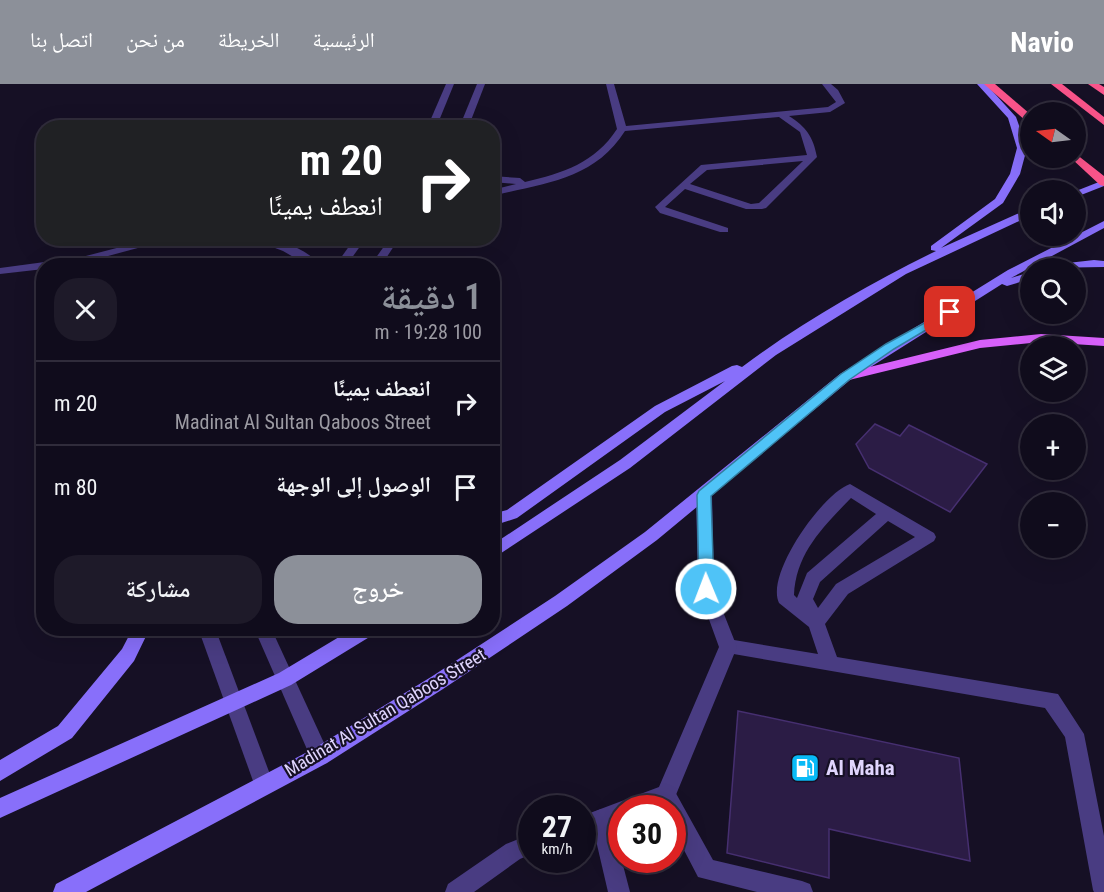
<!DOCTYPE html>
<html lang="ar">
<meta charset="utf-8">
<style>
body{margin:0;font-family:"Roboto Condensed","Noto Naskh Arabic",sans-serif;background:#1e1a29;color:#f1f3f6;direction:rtl;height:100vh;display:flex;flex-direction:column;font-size:22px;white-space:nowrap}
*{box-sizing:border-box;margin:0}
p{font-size:20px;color:#9c9ba3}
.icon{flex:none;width:33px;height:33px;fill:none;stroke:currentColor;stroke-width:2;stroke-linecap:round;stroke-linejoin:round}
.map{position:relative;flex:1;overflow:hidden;direction:ltr}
.side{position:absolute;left:36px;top:174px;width:464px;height:378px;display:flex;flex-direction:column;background:#100c1c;border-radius:24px;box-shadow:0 6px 24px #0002,0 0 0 2px #302c3b;direction:rtl}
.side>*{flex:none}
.top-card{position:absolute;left:36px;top:36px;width:464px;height:126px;border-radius:24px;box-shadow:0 6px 24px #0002,0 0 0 2px #302c3b;direction:rtl;background:#202124;color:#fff;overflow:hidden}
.needle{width:39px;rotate:284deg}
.fabs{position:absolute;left:1020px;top:18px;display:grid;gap:12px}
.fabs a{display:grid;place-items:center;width:66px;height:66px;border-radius:50%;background:#100c1c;box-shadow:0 6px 24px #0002,0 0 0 2px #302c3b;font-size:30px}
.speed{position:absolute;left:518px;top:711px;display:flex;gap:12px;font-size:30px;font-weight:700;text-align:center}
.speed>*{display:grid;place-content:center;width:78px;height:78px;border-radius:50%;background:#100c1c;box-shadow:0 6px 24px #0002,0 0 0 2px #302c3b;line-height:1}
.speed small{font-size:15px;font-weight:400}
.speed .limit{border:9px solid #d22;background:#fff;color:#111}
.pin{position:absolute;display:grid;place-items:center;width:51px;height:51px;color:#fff;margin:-26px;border-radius:12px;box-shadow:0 3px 9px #0006}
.me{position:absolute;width:66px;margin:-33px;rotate:359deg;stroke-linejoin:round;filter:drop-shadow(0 0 4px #0008)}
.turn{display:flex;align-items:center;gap:21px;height:126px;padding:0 18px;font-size:27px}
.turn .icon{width:78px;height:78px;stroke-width:2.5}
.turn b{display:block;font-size:42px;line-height:51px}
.round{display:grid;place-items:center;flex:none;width:63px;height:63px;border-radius:24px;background:#1e1a29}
.overview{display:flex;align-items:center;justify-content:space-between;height:102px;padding:0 18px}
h1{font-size:36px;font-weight:600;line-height:45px;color:#8c9099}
.button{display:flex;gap:12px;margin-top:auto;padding:12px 18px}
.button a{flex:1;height:69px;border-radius:24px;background:#8c9099;color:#fff;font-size:24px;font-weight:600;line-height:69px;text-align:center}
.button a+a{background:#1e1a29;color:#f1f3f6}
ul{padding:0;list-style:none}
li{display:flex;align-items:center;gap:18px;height:84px;padding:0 18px;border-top:2px solid #302c3b}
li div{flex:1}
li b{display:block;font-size:22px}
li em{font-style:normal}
header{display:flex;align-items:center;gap:36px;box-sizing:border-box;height:84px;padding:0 30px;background:#8c9099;color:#fff}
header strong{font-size:28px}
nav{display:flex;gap:33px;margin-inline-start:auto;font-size:21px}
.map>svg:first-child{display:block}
</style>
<header>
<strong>Navio</strong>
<nav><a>الرئيسية</a><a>الخريطة</a><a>من نحن</a><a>اتصل بنا</a></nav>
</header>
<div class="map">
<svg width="1104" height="808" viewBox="0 0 1104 808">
<rect width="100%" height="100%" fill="#161025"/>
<!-- building -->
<g fill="#2b1c45" stroke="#462f70" stroke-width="1.5">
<polygon points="875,340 900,352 909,341 987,380 950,428 869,384 856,360"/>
<polygon points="738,627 959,674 970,777 829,745 829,794 727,769"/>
</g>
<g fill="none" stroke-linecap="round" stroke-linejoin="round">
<!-- service -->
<g fill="#493c82" fill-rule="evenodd">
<path d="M 850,400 L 934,449 L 936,453 L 934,457 L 848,510 L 825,540 L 837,573 L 1058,610 L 1084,650 L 1104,752 L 1104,808 L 1094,808 L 1093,806 L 1065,653 L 1045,624 L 722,568 L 719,563 L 722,558 L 728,555 L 818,570 L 809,543 L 779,519 C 765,490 823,409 850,400 ZM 851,414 L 876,430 L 807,489 L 797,514 L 794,511 C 796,469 823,443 851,414 ZM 888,437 L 915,453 L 836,500 L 818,524 L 813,515 L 820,498 Z"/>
<polygon points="666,701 673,704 713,776 802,797 810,800 813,808 757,808 698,793 672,743 672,724 662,724 656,711 659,704"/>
<polygon points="601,725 608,728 611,735 630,808 608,808 591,735 594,728"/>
</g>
<!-- minor -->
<g fill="#493c82" fill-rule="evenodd">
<polygon points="446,0 454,0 436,44 427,44"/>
<polygon points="477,0 485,0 468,44 459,44"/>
<path d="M 606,0 L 614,0 L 626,42 L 828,23 L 836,18 L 822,0 L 831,0 L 838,6 L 845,19 L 830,28 L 789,32 C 806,43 813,52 817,73 L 766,124 L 762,125 L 746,125 L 685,105 L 665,123 L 728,144 L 728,148 L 720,148 L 660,129 L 655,123 L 701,81 L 807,71 L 800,48 L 779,33 L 625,47 C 594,96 544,99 492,112 L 492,106 L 516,100 L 492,98 L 492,92 L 520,94 L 525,98 C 563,89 595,79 617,45 ZM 803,77 L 759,119 L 751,120 L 690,100 L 707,86 Z"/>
<polygon points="155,154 175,154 82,179 44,182 44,185 0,190 0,184 82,173"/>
<path d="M 249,154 C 276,154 303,162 322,182 L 309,182 L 283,167 Z"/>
<polygon points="355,154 366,154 346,182 335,182"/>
<polygon points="390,154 403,154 394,162 381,182 370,182"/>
<polygon points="704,405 709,407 712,411 714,505 737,563 673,718 657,724 621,724 621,738 582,752 582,732 659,703 719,563 698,505 696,411 699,407"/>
<polygon points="198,544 215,544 274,701 271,708 264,711 257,708"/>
<polygon points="254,544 271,544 330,672 327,679 320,681 313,679"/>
<polygon points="531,750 531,770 520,775 474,808 445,808 448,800 506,760"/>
</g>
<!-- secondary -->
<g fill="#886ffa" fill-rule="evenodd">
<path d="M 977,0 L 986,0 L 1016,33 L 1027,64 L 1020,90 L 1003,119 L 941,164 L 1026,126 L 1030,125 L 1030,132 L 906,190 L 776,271 L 630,384 L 492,475 L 492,461 L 620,376 L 725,297 L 665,328 L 517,434 L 492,442 L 492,430 L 507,426 L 655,322 L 732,282 L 737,281 L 742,283 C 799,240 872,198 936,167 L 931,166 L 931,162 L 995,115 L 1010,90 L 1017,64 L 1008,34 Z"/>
<polygon points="1104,96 1104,102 1076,113 1076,107"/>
<polygon points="1104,137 1104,144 1011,194 1030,188 1030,195 1007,202 1002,200 850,296 657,456 567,522 443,605 327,679 86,808 53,808 56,800 313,665 431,593 555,512 645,448 840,290 1008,186"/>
<polygon points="1094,176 1104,177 1104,183 1044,184 1050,181"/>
<polygon points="133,544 150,544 134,577 72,654 0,697 0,676 58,642 122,565"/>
<polygon points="354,544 378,544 376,549 291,601 0,734 0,714 279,589"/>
</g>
<!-- primary -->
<polygon fill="#d760fa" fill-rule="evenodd" points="1041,250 1104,254 1104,262 1041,258 980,264 845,297 838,293 845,289 980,256"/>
<!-- motorway -->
<g fill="#f9548a" fill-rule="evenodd">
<polygon points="984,0 995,0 1030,30 1030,38 1026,37"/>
<polygon points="1051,0 1062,0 1104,33 1104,41"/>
<polygon points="1088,0 1099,0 1104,3 1104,11"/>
<polygon points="1076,70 1104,92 1104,102 1100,101 1072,75 1071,74 1076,74"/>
</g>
</g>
<!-- route -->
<polygon fill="#4fc3f7" stroke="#337fa1" stroke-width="1.5" points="950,225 953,226 953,230 894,265 849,296 711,412 714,505 712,509 706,511 701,509 699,505 697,411 699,407 841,290 886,260"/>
<!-- icons -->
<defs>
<g id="fuel-square" transform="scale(1.5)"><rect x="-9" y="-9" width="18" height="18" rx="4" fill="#08baf6" stroke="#161025"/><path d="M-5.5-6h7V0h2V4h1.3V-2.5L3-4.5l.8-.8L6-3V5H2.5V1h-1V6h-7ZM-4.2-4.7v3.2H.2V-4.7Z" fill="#fff"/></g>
</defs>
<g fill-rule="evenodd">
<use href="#fuel-square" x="805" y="684"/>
</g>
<g text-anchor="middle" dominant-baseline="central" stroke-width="4.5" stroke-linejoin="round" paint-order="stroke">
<!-- street labels -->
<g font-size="18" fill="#e0d5fe" stroke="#161025">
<text transform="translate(385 628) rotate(-31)">Madinat Al Sultan Qaboos Street</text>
</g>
<!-- near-poi labels -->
<g font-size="21" font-weight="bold" fill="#e0d5fe" stroke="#161025" text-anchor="start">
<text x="826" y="684">Al Maha</text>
</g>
</g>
</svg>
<div class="fabs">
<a><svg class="needle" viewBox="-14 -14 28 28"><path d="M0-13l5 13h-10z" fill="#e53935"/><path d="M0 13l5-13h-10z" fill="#9c9ba3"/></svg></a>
<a><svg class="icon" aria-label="sound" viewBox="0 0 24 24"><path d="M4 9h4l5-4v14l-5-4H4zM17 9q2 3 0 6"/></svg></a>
<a><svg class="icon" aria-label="search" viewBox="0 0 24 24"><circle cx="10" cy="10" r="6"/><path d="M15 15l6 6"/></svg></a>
<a><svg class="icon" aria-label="layers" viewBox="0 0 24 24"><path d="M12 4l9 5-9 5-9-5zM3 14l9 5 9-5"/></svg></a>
<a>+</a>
<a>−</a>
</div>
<div class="speed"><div>27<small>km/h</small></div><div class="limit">30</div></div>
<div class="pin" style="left:950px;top:228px;background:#d93025"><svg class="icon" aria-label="arrive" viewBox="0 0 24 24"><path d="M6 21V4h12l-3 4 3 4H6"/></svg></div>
<svg class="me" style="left:706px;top:505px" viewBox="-20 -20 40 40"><circle r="17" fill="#4fc3f7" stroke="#fff" stroke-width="3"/><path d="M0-11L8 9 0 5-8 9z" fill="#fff"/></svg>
<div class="top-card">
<div class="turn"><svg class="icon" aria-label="right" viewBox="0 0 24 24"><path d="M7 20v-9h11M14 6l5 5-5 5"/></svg><div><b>20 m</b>انعطف يمينًا</div></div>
</div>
<section class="side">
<div class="overview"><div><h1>1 دقيقة</h1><p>100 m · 19:28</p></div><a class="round"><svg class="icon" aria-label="close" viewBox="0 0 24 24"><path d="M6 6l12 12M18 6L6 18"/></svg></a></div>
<ul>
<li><svg class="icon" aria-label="right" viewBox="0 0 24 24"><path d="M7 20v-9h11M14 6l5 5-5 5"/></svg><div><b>انعطف يمينًا</b><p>Madinat Al Sultan Qaboos Street</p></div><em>20 m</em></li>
<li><svg class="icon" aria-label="arrive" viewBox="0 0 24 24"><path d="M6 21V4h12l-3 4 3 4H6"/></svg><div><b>الوصول إلى الوجهة</b></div><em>80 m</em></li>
</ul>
<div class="button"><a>خروج</a><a>مشاركة</a></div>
</section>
</div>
